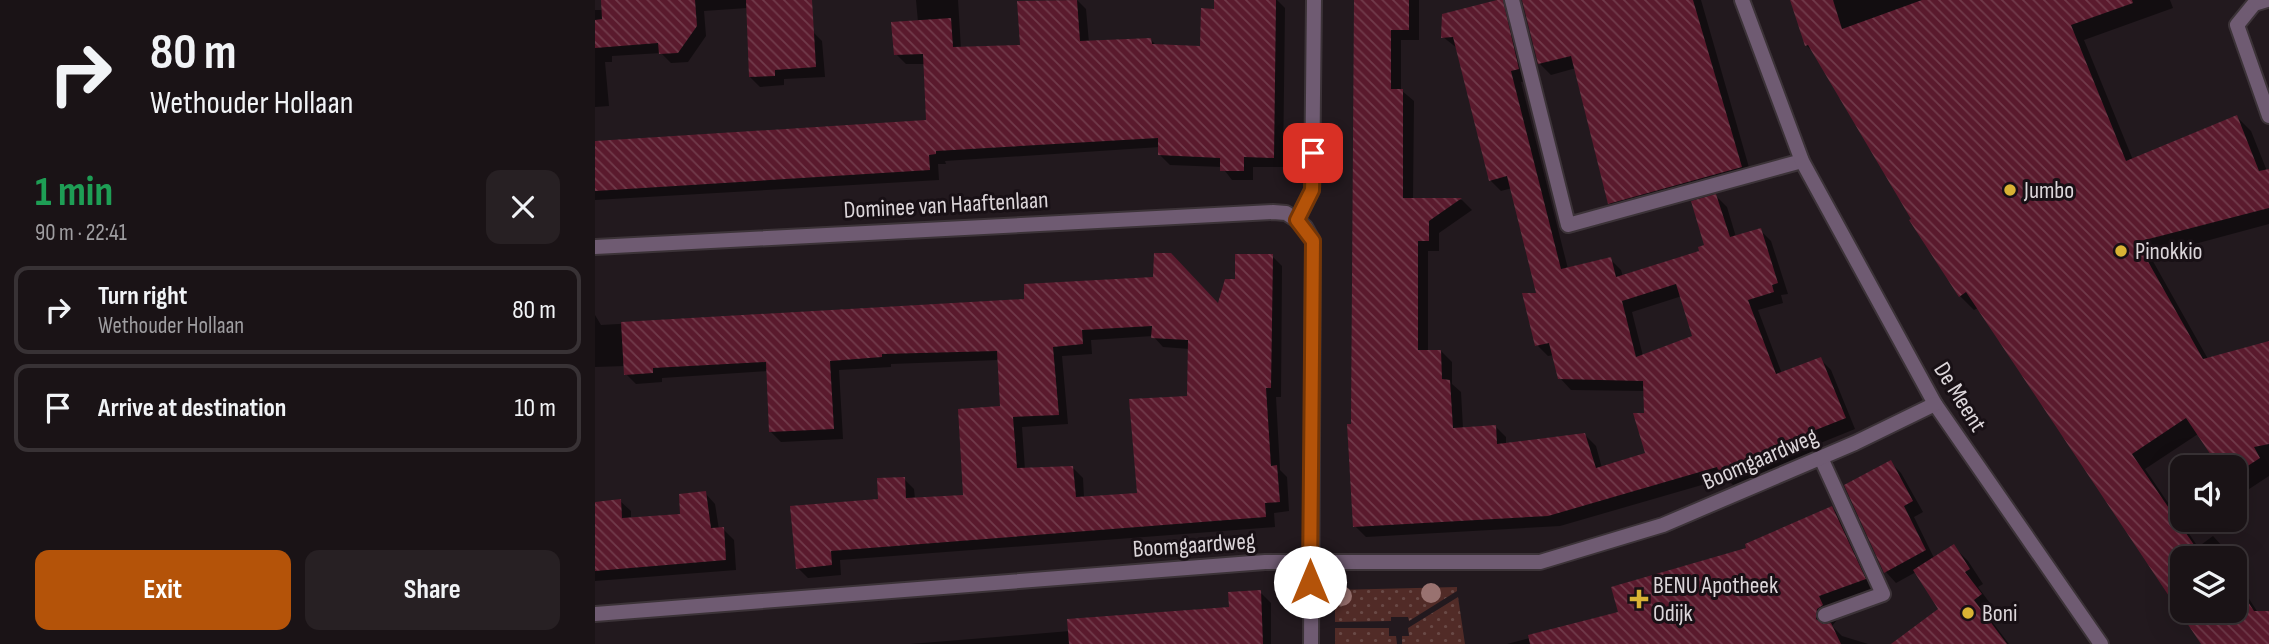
<!DOCTYPE html>
<meta charset="utf-8">
<style>
body{margin:0;font-family:"Sofia Sans Condensed",sans-serif;background:#272023;color:#f1f3f6;height:100vh;display:flex;flex-direction:column;font-size:26px;white-space:nowrap}
*{box-sizing:border-box;margin:0}
p{font-size:23px;color:#9f9ea1}
.icon{flex:none;width:38px;height:38px;fill:none;stroke:currentColor;stroke-width:2;stroke-linecap:round;stroke-linejoin:round}
.map{position:relative;flex:1;overflow:hidden}
.drawer{display:flex;flex-direction:column;background:#1a1316;width:595px}
.drawer>*{flex:none}
.hud{background:#1a1316;color:#f1f3f6;overflow:hidden}
.buttons{position:absolute;left:1575px;top:455px;display:grid;gap:14px}
.buttons a{display:grid;place-items:center;width:77px;height:77px;border-radius:14px;background:#1a1316;box-shadow:0 7px 28px #0002,0 0 0 2px #383235;font-size:35px}
.pin{position:absolute;display:grid;place-items:center;width:60px;height:60px;color:#fff;margin:-30px;border-radius:14px;box-shadow:0 4px 10px #0006}
.me{position:absolute;width:77px;margin:-38px;rotate:0deg;stroke-linejoin:round;filter:drop-shadow(0 0 5px #0008)}
.turn{display:flex;align-items:center;gap:24px;height:147px;padding:0 35px;font-size:32px}
.turn .icon{width:91px;height:91px;stroke-width:2.5}
.turn b{display:block;font-size:49px;line-height:60px}
.round{display:grid;place-items:center;flex:none;width:74px;height:74px;border-radius:14px;background:#272023}
.head{display:flex;align-items:center;justify-content:space-between;height:119px;padding:0 35px}
h1{font-size:42px;font-weight:700;line-height:52px;color:#1e9e55}
.cta{display:flex;gap:14px;margin-top:auto;padding:14px 35px}
.cta a{flex:1;height:80px;border-radius:14px;background:#b45309;color:#fff;font-size:28px;font-weight:700;line-height:80px;text-align:center}
.cta a+a{background:#272023;color:#f1f3f6}
ul{padding:0;list-style:none}
li{display:flex;align-items:center;gap:21px;height:88px;margin:0 14px 10px;padding:0 21px;border:4px solid #383235;border-radius:14px}
li div{flex:1}
li b{display:block;font-size:26px}
li em{font-style:normal}
main{display:flex;flex:1;min-height:0}
.map>svg:first-child{display:block}
</style>
<main>
<section class="drawer">
<div class="hud">
<div class="turn"><svg class="icon" aria-label="right" viewBox="0 0 24 24"><path d="M7 20v-9h11M14 6l5 5-5 5"/></svg><div><b>80 m</b>Wethouder Hollaan</div></div>
</div>
<div class="head"><div><h1>1 min</h1><p>90 m · 22:41</p></div><a class="round"><svg class="icon" aria-label="close" viewBox="0 0 24 24"><path d="M6 6l12 12M18 6L6 18"/></svg></a></div>
<ul>
<li><svg class="icon" aria-label="right" viewBox="0 0 24 24"><path d="M7 20v-9h11M14 6l5 5-5 5"/></svg><div><b>Turn right</b><p>Wethouder Hollaan</p></div><em>80 m</em></li>
<li><svg class="icon" aria-label="arrive" viewBox="0 0 24 24"><path d="M6 21V4h12l-3 4 3 4H6"/></svg><div><b>Arrive at destination</b></div><em>10 m</em></li>
</ul>
<div class="cta"><a>Exit</a><a>Share</a></div>
</section>
<div class="map">
<svg width="1674" height="644" viewBox="0 0 1674 644">
<defs>
<pattern id="grass-dots" width="8" height="8" patternUnits="userSpaceOnUse" patternTransform="scale(1.75)"><rect width="8" height="8" fill="#512b27"/><path d="M2 2h.1M6 6h.1" fill="none" stroke="#694946" stroke-width="1.8" stroke-linecap="round"/></pattern>
<pattern id="building-back-hatch" width="6" height="6" patternUnits="userSpaceOnUse" patternTransform="scale(1.75)"><rect width="6" height="6" fill="#5a1a2d"/><path d="M-1 5l2 2M0 0l6 6M5-1l2 2" fill="none" stroke="#713b4b"/></pattern>
</defs>
<rect width="100%" height="100%" fill="#22191e"/>
<!-- grass -->
<g fill="url(#grass-dots)">
<polygon points="862,587 862,591 814,621 813,617 796,617 796,621 740,622 740,590"/>
<polygon points="863,597 870,644 807,644 807,636 814,636 813,628"/>
<polygon points="740,628 794,628 794,636 801,636 802,644 740,644"/>
</g>
<!-- shadow -->
<g fill="#0007" fill-rule="evenodd">
<polygon points="7,0 186,0 227,41 230,77 189,79 189,85 165,87 155,77 152,8 109,11 111,36 93,62 76,63 66,53 17,56 17,62 10,62 14,106 0,107 0,10 8,10"/>
<polygon points="321,0 363,0 366,49 427,46 423,3 482,0 491,9 494,43 556,40 562,46 607,47 621,10 620,0 682,0 690,8 688,167 658,167 658,180 637,180 627,167 575,165 565,155 565,147 350,161 351,164 343,164 344,180 0,200 0,142 333,122 330,64 311,64 301,54 323,22"/>
<path d="M 761,0 L 824,0 L 824,40 L 806,40 L 806,90 L 819,101 L 818,199 L 867,200 L 877,210 L 844,233 L 844,251 L 833,251 L 833,351 L 846,351 L 857,362 L 857,384 L 866,392 L 868,429 L 900,426 L 911,437 L 911,445 L 990,435 L 1001,446 L 1007,468 L 1052,455 L 1050,391 L 976,390 L 965,378 L 959,355 L 953,356 L 942,345 L 944,295 L 917,188 L 906,191 L 895,180 L 862,48 L 848,37 L 907,1 L 918,12 L 934,80 L 926,82 L 973,269 L 1015,259 L 1026,270 L 1028,277 L 1106,252 L 1111,246 L 1121,196 L 1132,207 L 1141,237 L 1165,230 L 1176,241 L 1193,294 L 1186,295 L 1188,303 L 1163,310 L 1187,374 L 1225,359 L 1236,370 L 1260,429 L 1223,444 L 1227,456 L 1181,475 L 1176,469 L 1138,485 L 1131,478 L 965,526 L 771,537 L 760,526 L 758,426 ZM 1087,296 L 1099,337 L 1048,356 L 1037,312 Z"/>
<polygon points="928,0 1106,0 1157,178 1026,214 1015,203 981,68 956,75 945,64"/>
<polygon points="1197,0 1575,0 1578,8 1489,40 1538,160 1642,117 1656,131 1672,171 1674,170 1674,224 1555,256 1613,359 1674,344 1674,476 1648,493 1640,485 1640,467 1626,467 1603,434 1550,469 1603,547 1618,536 1638,558 1587,558 1587,611 1640,611 1640,561 1654,583 1647,588 1671,625 1674,624 1674,644 1607,644 1383,308 1379,310 1365,296 1221,55 1211,45"/>
<path d="M 677,256 L 687,266 L 686,397 L 681,397 L 685,470 L 692,477 L 694,511 L 679,513 L 680,527 L 245,560 L 246,575 L 213,578 L 203,568 L 309,479 L 319,489 L 320,499 L 370,496 L 407,408 L 404,360 L 296,364 L 296,367 L 244,370 L 248,439 L 186,442 L 176,432 L 173,371 L 67,378 L 67,382 L 41,384 L 31,374 L 30,366 L 0,367 L 0,315 L 6,325 L 431,301 L 624,306 L 641,281 ZM 558,336 L 568,347 L 595,349 L 593,398 L 544,495 L 489,498 L 488,478 L 478,468 L 430,470 L 427,427 L 473,424 L 467,356 L 497,354 L 496,340 Z"/>
<polygon points="1295,462 1306,473 1328,512 1319,517 1339,558 1358,546 1373,561 1388,584 1383,587 1400,610 1392,615 1414,644 1299,644 1345,610 1321,572 1301,583 1291,572"/>
<polygon points="110,493 120,504 124,530 128,529 139,540 141,570 0,581 0,503 25,501 36,511 36,519 87,515"/>
<polygon points="1237,508 1252,523 1284,594 1237,610 1242,620 1237,626 1247,636 1273,644 912,644 1025,614"/>
<polygon points="665,592 676,603 676,644 315,644 475,631 636,609"/>
</g>
<!-- building -->
<g fill="url(#building-back-hatch)" fill-rule="evenodd">
<polygon points="6,0 100,0 102,26 83,53 64,54 63,43 0,48 0,20 7,19"/>
<polygon points="151,0 217,0 221,67 180,70 180,76 154,77"/>
<polygon points="482,0 485,41 556,38 557,44 605,46 606,8 619,9 619,0 681,0 679,158 649,157 649,171 625,171 625,158 563,155 563,138 341,151 341,154 334,155 335,170 0,191 0,141 331,120 328,54 299,55 296,22 356,18 358,47 425,45 422,1"/>
<path d="M 759,0 L 814,0 L 814,30 L 796,30 L 796,89 L 808,89 L 808,198 L 867,198 L 834,221 L 834,241 L 823,241 L 823,350 L 846,350 L 847,379 L 855,380 L 858,428 L 901,425 L 902,444 L 990,433 L 1001,468 L 1050,453 L 1038,413 L 1049,413 L 1048,381 L 963,379 L 954,343 L 940,346 L 927,293 L 941,293 L 912,176 L 894,181 L 858,37 L 846,38 L 847,14 L 902,0 L 908,0 L 924,69 L 916,71 L 966,269 L 1016,257 L 1021,277 L 1104,251 L 1103,247 L 1109,245 L 1096,201 L 1121,194 L 1135,237 L 1166,228 L 1183,283 L 1177,285 L 1179,292 L 1153,300 L 1181,374 L 1226,357 L 1251,418 L 1213,433 L 1218,445 L 1169,465 L 1166,458 L 1125,475 L 1122,467 L 953,516 L 758,527 L 752,424 L 756,424 ZM 1081,284 L 1097,336 L 1041,357 L 1027,301 Z"/>
<polygon points="927,0 1098,0 1147,167 1013,204 976,56 943,64"/>
<polygon points="1195,0 1238,0 1247,29 1327,0 1537,0 1538,3 1476,25 1531,161 1642,115 1664,171 1674,169 1674,208 1542,242 1608,359 1674,341 1674,444 1659,447 1665,458 1651,467 1624,467 1591,418 1537,454 1608,558 1587,558 1587,611 1640,611 1640,582 1659,611 1674,611 1674,644 1606,644 1371,292 1364,297 1314,220 1316,219 1213,45 1210,46"/>
<path d="M 559,253 L 576,253 L 623,303 L 630,279 L 640,279 L 640,254 L 678,254 L 676,388 L 671,388 L 676,466 L 682,465 L 685,502 L 670,503 L 671,517 L 236,551 L 237,565 L 201,569 L 195,506 L 283,499 L 282,478 L 310,477 L 311,498 L 368,495 L 363,409 L 405,406 L 402,351 L 287,354 L 287,357 L 235,361 L 239,429 L 174,432 L 171,362 L 58,368 L 58,373 L 29,375 L 26,322 L 429,299 L 429,284 L 558,277 ZM 557,326 L 556,338 L 593,340 L 592,396 L 534,399 L 542,493 L 481,497 L 478,466 L 422,468 L 418,417 L 464,415 L 458,347 L 488,344 L 487,330 Z"/>
<polygon points="1296,460 1318,501 1309,506 1331,550 1289,573 1249,485"/>
<polygon points="111,491 116,528 129,527 131,560 0,571 0,502 26,499 27,518 85,514 84,494"/>
<polygon points="1237,506 1271,579 1224,596 1228,605 1222,609 1221,619 1228,624 1236,623 1246,644 935,644 933,635 1023,612 1016,587 1151,548 1150,544"/>
<polygon points="1359,544 1375,569 1370,572 1387,594 1379,600 1412,644 1296,644 1343,609 1318,570"/>
<polygon points="666,590 668,644 474,644 472,619 634,607 633,592"/>
</g>
<g fill="none" stroke-linecap="round" stroke-linejoin="round">
<!-- lane casing -->
<g stroke="#3c3338" stroke-width="18">
<g id="lane">
<polyline points="917,0 973,225 1207,161"/>
<polyline points="1672,0 1659,4 1642,25 1674,116"/>
<polyline points="1226,458 1288,594 1230,615"/>
</g>
</g>
<!-- street casing -->
<g stroke="#3c3338" stroke-width="18">
<g id="street">
<polyline points="1147,0 1207,161 1340,404 1506,644"/>
<polyline points="702,220 717,190 719,0"/>
<polyline points="0,247 678,212 691,213 702,220 710,227 718,241 716,644"/>
<polyline points="0,614 670,562 945,562 1068,525 1260,443 1340,404"/>
</g>
</g>
<!-- lane -->
<use href="#lane" stroke="#6f5b72" stroke-width="14"/>
<!-- street -->
<use href="#street" stroke="#6f5b72" stroke-width="14"/>
</g>
<!-- trees -->
<g fill="#997270">
<circle cx="836" cy="593" r="10"/>
<circle cx="747" cy="596" r="10"/>
</g>
<g fill="none" stroke-linecap="round" stroke-linejoin="round">
<!-- route casing -->
<g stroke="#753606" stroke-width="18">
<polyline id="route" points="715,582 718,241 702,220 717,190 718,153"/>
</g>
<!-- route -->
<use href="#route" stroke="#b45309" stroke-width="12"/>
</g>
<!-- markers -->
<g fill="#d9b334" stroke="#181015" stroke-width="2.5">
<circle cx="1415" cy="190" r="7"/>
<circle cx="1526" cy="251" r="7"/>
<path d="M1040.5 588.5h7v7h7v7h-7v7h-7v-7h-7v-7h7z"/>
<circle cx="1373" cy="613" r="7"/>
</g>
<g text-anchor="middle" dominant-baseline="central" stroke-width="6" stroke-linejoin="round" paint-order="stroke">
<!-- poi labels -->
<g font-size="24" fill="#dcd6da" stroke="#181015" text-anchor="start">
<text x="1429" y="190">Jumbo</text>
<text x="1540" y="251">Pinokkio</text>
<text x="1058" y="585">BENU Apotheek<tspan x="1058" dy="28">Odijk</tspan></text>
<text x="1387" y="613">Boni</text>
</g>
<!-- street labels -->
<g font-size="24" fill="#dcd6da" stroke="#181015">
<text transform="translate(351 205) rotate(-3)">Dominee van Haaftenlaan</text>
<text transform="translate(1365 397) rotate(58)">De Meent</text>
<text transform="translate(1165 459) rotate(-23)">Boomgaardweg</text>
<text transform="translate(599 545) rotate(-4)">Boomgaardweg</text>
</g>
</g>
</svg>
<div class="buttons">
<a><svg class="icon" aria-label="sound" viewBox="0 0 24 24"><path d="M4 9h4l5-4v14l-5-4H4zM17 9q2 3 0 6"/></svg></a>
<a><svg class="icon" aria-label="layers" viewBox="0 0 24 24"><path d="M12 4l9 5-9 5-9-5zM3 14l9 5 9-5"/></svg></a>
</div>
<div class="pin" style="left:718px;top:153px;background:#d93025"><svg class="icon" aria-label="arrive" viewBox="0 0 24 24"><path d="M6 21V4h12l-3 4 3 4H6"/></svg></div>
<svg class="me" style="left:715px;top:582px" viewBox="-20 -20 40 40"><circle r="19" fill="#fff"/><path d="M0-13L10 11 0 6-10 11z" fill="#b45309"/></svg>
</div>
</main>
